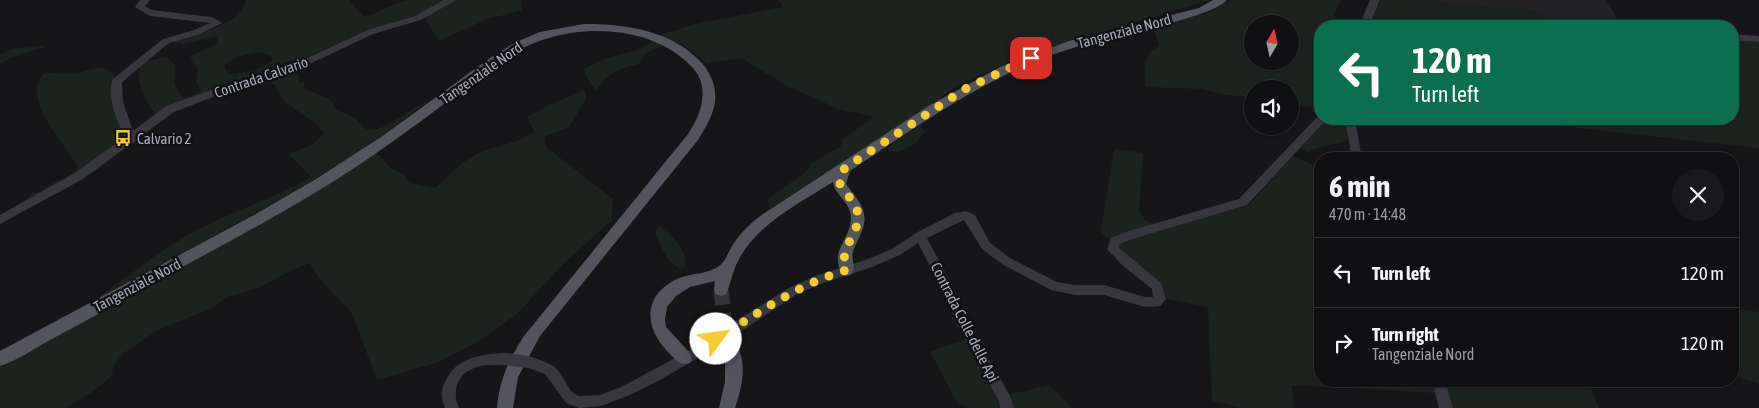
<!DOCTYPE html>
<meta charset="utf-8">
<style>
body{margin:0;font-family:"Asap Condensed",sans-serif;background:#19191b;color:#f1f3f6;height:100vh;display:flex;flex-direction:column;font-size:19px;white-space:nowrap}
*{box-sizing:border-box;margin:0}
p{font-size:16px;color:#9c9d9f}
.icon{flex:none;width:28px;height:28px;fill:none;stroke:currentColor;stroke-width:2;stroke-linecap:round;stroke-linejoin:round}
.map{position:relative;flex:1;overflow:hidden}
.panel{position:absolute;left:1314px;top:152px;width:425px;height:235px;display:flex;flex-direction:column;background:#101012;border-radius:20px;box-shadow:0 1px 4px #0004,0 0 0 1px #303032}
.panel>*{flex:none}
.hud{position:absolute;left:1314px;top:20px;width:425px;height:105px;border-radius:20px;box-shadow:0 1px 4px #0004,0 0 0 1px #303032;background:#0b6e4f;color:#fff;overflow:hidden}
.needle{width:32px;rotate:9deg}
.tools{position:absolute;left:1244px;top:15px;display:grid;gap:10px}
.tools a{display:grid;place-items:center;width:55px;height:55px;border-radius:50%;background:#101012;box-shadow:0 1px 4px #0004,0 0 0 1px #303032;font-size:25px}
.pin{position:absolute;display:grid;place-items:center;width:42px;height:42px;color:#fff;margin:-21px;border-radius:10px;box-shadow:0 2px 8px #0006}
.me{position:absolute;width:55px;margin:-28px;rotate:59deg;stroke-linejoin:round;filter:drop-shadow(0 0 4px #0008)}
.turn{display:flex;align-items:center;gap:18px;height:105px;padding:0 15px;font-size:22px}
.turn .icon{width:65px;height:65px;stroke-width:2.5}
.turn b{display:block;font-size:35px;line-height:42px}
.round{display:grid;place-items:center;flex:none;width:52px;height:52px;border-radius:26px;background:#19191b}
.headline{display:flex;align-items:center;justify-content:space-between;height:85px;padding:0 15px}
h1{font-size:30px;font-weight:700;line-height:38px}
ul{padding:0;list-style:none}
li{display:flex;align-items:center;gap:15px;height:70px;padding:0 15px;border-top:1px solid #303032}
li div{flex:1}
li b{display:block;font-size:19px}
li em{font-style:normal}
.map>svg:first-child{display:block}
</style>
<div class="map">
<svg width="1759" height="408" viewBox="0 0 1759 408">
<rect width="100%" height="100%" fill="#161618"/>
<!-- built -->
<polygon fill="#222225" points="1404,0 1606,0 1622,26 1554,26 1537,12"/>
<!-- green -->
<g fill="#1c231e" fill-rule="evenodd">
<path d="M 246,0 L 349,0 L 363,16 L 373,15 L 380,10 L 408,0 L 521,0 L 522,10 L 485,20 L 439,41 L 422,13 L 357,34 L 297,63 L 182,103 L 95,164 L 9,212 L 33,193 L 41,192 L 49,185 L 65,178 L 76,170 L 77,166 C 65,143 18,97 45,73 C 56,73 70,75 81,72 C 94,69 102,63 113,74 L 132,133 L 156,116 C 146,100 131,79 143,62 L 166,57 L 175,65 L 174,84 L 183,98 L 202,92 L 196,82 L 198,70 L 190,58 C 198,50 208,50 217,43 L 217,36 L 184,44 L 174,42 L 174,39 C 197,33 239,27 246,0 ZM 259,52 L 271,55 L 272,61 C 262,70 244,73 230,74 L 225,69 L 225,65 L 237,57 Z"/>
<path d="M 779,0 L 1210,0 L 1025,55 L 956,86 L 937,101 L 770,209 L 768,199 L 807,171 L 810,164 L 841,146 L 843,139 L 874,117 L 839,109 L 789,87 L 741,58 L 707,63 L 681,43 C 664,46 647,47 639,64 C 620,68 607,74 596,91 L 586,76 L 584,69 L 601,60 L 641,49 L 663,34 L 695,24 L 783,7 Z"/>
<path d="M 1231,0 L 1341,0 L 1334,15 L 1343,26 L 1320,26 L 1320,109 L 1290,102 L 1290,89 L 1252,89 L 1252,97 L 1225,95 L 1203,89 L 1146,87 L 1145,63 L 1149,52 L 1159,46 L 1154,28 L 1210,12 ZM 1252,24 L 1290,24 L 1290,61 L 1252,61 Z"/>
<polygon points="1381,0 1404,0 1537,12 1554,26 1369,26"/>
<polygon points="1733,39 1759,42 1759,148 1498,119 1732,119"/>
<polygon points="50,45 11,58 0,64 0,54 13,49"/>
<path d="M 298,68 L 299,83 L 304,82 L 305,89 L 331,100 L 337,110 L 355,118 L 367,130 C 389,131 407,109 428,101 L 357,154 L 281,199 L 92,302 C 128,277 164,246 203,227 C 239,209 277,197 311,177 L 289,154 L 312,145 L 324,133 L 315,123 L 285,102 L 273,83 L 259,83 L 222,93 Z"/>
<polygon points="585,90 586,99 569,127 544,137 546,147 613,199 611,221 563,264 517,314 479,341 439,362 377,380 352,313 318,277 310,263 292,270 256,289 227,297 210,309 156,331 124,353 113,365 112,376 92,392 66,408 0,408 0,362 376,152 392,169 404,175 410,183 435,188 461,164 480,152 520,140 534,132 527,117 549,105"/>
<polygon points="1326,119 1347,119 1349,140 1314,149 1309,153 1301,148"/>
<polygon points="920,126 925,131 915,144 898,152 888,150 892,143"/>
<polygon points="1114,149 1143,153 1139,210 1145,220 1153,224 1156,230 1249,205 1293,156 1320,168 1320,381 1432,381 1436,393 1292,385 1294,408 1244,408 1212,401 1208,307 1167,299 1159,283 1133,263 1101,232"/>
<path d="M 658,225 C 670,233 689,251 685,267 L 681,269 C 667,264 662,247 655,234 Z"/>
<polygon points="1733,308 1759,312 1759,383 1733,376"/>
<polygon points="974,336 1007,395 1050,385 1072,408 972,408 958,404 930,352"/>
<polygon points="1444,381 1588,381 1599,408 1452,408"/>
</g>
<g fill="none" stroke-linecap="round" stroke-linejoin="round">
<!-- major-tunnel -->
<polyline stroke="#333438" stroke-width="15" stroke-dasharray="15 8" stroke-linecap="butt" points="721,290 725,325 733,355"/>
<!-- minor -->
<g fill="#37373d" fill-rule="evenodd">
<path d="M 140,0 L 150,0 L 145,6 L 152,10 L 212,17 L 222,23 L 200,34 L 169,43 L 122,82 L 123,102 L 133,131 L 166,106 L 220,87 L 295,64 L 367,30 L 415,16 L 444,0 L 456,0 L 421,20 L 373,34 L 301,68 L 228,91 L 174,112 L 137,139 L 136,142 L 132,143 L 83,179 L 0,224 L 0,215 L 75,173 L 125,137 C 117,122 106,95 113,79 L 163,39 L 194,30 L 210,23 L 150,16 L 135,7 Z"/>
<polygon points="1370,0 1380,0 1369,26 1359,26"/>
<polygon points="1732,34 1759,36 1759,42 1732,40"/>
<polygon points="1318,116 1320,116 1320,119 1327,119 1247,205 1132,239 1120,244 1119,248 1161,283 1166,299 1160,306 1145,307 1104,295 1075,295 1051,290 1002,264 982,249 964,220 927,238 952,285 967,320 1010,396 1014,408 1000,408 999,401 958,326 940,285 918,243 900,255 872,267 823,283 797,294 725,342 660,380 630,395 601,406 579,408 566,403 545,374 523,366 522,362 523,358 528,356 538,359 554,366 560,373 571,391 578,396 600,395 621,387 683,354 789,288 815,276 865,260 892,249 916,233 955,213 966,211 975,215 990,243 1010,258 1057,282 1075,285 1104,285 1145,297 1153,297 1152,289 1122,265 1107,249 1111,238 1129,231 1239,199"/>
<polygon points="1345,119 1355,119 1362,159 1352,159"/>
<path d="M 505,353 L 510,355 L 511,359 L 510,363 C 499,367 488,363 477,367 C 458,372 451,391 459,408 L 445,408 C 441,399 440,391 445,382 C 456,357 481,354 505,353 Z"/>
<polygon points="1432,381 1445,381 1453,408 1439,408"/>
</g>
<!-- major -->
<g fill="#53545c" fill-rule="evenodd">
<path d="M 1213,0 L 1227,0 C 1212,18 1108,37 1079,46 C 994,71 923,122 850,171 L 846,184 C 858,200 871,212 861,233 C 859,239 855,245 853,251 C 851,259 856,267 852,274 L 847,276 L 842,274 C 829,250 850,241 851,219 C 852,203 835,196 833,182 C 798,204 757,224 738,261 C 732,272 731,284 726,294 L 721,296 L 716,294 L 714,290 L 715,281 L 690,287 L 676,296 L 667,307 L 665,320 L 666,327 L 690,353 L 692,358 L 690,363 C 679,366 675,359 668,352 C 643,326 643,294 679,278 C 692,273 709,274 719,266 C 726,261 729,250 734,243 C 742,231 752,222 763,214 L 930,105 L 1002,66 L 1069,41 L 1199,8 Z"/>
<path d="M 584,24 C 625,24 669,30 699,60 C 710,71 717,86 715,102 C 713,116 705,128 698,140 L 540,336 L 518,377 L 513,408 L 497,408 C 499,381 509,359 524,336 L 688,134 C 702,113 711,86 691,66 C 656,30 596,24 549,38 C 515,47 487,72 460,92 C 432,113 404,134 375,154 C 300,206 218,247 138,291 C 109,308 80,324 50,340 C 34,349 18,360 0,366 L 0,351 L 254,215 L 316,179 L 381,137 L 490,58 L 514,43 L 540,32 Z"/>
<path d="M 733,348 L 739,350 C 747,368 741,391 735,408 L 719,408 L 725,382 L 725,355 L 727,350 Z"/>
</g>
<!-- minor-bridge -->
<polyline stroke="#37373d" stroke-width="12" points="505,359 528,362"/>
</g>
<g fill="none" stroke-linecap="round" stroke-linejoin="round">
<!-- route -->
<path stroke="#f3cd33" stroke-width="9" stroke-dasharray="0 16.2" d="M 716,339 C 759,313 798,284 847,270 C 836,246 863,235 857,210 C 855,200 844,194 840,184 L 841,173 L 845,168 L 965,89 L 1031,58"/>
</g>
<!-- icons -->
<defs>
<g id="bus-bare" transform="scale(1.35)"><path d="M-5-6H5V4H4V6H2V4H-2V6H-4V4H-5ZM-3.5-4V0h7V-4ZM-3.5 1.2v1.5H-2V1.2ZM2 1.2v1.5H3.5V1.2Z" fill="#f3cd33" stroke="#111113" stroke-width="2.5" paint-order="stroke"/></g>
</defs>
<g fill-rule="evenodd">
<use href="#bus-bare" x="123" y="138"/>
</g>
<g text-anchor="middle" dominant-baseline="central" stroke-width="5" stroke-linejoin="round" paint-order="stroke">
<!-- street labels -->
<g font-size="15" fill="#a8abb8" stroke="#111113">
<text transform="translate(1124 31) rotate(-15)">Tangenziale Nord</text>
<text transform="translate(481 73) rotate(-35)">Tangenziale Nord</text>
<text transform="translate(261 77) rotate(-19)">Contrada Calvario</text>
<text transform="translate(137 285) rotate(-28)">Tangenziale Nord</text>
<text transform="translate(965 322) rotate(63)">Contrada Colle delle Api</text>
</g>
<!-- poi labels -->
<g font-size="15" fill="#a8abb8" stroke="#111113" text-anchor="start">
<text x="137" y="138">Calvario 2</text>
</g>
</g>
</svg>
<div class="tools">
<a><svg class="needle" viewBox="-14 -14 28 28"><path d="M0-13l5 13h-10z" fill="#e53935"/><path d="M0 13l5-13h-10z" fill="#9c9d9f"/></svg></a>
<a><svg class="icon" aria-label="sound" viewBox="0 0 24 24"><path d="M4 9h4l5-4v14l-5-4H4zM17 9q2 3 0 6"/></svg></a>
</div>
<div class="pin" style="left:1031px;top:58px;background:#d93025"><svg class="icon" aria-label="arrive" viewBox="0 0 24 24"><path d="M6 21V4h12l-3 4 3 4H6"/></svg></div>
<svg class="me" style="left:716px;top:339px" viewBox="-20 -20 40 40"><circle r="19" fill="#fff"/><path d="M0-13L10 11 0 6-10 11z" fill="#f3cd33"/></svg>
<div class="hud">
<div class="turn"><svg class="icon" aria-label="left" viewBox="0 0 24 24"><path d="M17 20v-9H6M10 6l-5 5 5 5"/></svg><div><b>120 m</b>Turn left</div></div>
</div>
<section class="panel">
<div class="headline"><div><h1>6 min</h1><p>470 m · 14:48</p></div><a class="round"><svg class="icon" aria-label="close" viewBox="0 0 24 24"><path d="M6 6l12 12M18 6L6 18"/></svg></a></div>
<ul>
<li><svg class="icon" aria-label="left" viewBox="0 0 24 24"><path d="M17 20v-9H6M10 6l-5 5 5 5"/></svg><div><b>Turn left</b></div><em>120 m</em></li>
<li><svg class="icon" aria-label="right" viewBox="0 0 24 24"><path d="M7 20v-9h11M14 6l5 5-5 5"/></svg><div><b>Turn right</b><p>Tangenziale Nord</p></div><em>120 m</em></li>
</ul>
</section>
</div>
